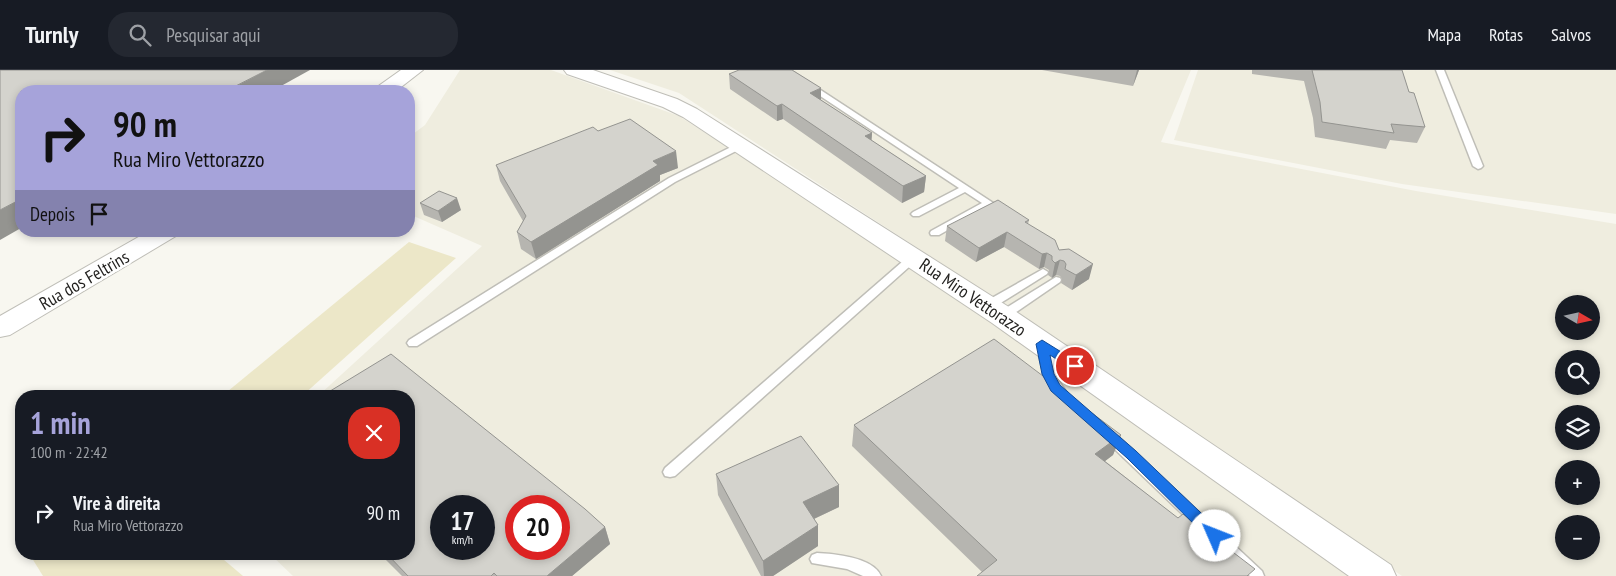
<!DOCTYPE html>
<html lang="pt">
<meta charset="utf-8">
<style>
body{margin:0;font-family:"PT Sans Narrow",sans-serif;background:#242831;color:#f1f3f6;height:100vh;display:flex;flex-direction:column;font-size:19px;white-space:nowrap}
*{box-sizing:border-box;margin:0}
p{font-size:16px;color:#9ea1a6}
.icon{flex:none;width:28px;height:28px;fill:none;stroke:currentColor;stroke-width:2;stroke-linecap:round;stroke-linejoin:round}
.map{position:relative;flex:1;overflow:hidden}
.drawer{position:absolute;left:15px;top:320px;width:400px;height:170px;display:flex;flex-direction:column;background:#171b24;border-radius:20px;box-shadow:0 2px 8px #0003}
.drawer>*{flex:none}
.top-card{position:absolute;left:15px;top:15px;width:400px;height:152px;border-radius:20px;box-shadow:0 2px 8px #0003;background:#a6a3da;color:#111;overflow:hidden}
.needle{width:32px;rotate:99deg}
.controls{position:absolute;left:1555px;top:225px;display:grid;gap:10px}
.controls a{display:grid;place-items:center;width:45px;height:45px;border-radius:50%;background:#171b24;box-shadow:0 2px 8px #0003;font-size:25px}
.speed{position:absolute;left:430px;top:425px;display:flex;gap:10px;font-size:25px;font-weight:700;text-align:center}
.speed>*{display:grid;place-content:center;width:65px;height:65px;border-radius:50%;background:#171b24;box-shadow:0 2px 8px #0003;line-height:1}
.speed small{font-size:12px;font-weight:400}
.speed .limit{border:8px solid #d22;background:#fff;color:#111}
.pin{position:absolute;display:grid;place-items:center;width:42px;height:42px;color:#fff;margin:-21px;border:2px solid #fff;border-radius:50%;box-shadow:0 1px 5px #0007}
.me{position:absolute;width:55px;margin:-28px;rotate:314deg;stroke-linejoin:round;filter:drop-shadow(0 0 4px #0008)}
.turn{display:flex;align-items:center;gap:18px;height:105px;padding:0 15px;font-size:22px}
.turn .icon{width:65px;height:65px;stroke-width:2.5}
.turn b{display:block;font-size:35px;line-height:42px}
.then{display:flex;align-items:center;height:48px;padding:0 15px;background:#0003;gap:10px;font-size:19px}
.round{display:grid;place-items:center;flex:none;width:52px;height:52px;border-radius:20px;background:#242831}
.overview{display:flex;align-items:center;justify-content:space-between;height:85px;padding:0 15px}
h1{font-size:30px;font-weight:700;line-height:38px;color:#a6a3da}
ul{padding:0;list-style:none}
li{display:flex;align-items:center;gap:15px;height:75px;padding:0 15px}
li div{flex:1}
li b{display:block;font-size:19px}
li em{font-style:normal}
header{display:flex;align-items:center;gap:30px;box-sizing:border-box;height:70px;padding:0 25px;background:#171b24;border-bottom:1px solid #363941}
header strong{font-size:24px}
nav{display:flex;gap:28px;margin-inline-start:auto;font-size:18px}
.search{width:350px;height:45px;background:#242831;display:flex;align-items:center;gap:12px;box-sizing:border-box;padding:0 18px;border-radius:20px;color:#9ea1a6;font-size:19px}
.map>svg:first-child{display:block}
</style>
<header>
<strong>Turnly</strong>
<div class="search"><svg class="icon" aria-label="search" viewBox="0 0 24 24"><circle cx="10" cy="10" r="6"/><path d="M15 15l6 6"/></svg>Pesquisar aqui</div>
<nav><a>Mapa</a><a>Rotas</a><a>Salvos</a></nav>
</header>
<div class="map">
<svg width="1616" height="506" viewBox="0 0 1616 506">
<rect width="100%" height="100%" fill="#f8f7f0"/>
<!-- built -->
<g fill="#efeddf" fill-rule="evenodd">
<path d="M 460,0 L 551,0 L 679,46 L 920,201 L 1362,506 L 293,506 L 270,484 L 409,484 L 409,326 L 318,326 L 482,176 L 409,144 L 409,67 L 425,55 ZM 441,436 L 484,436 L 484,479 L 441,479 ZM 516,436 L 559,436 L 559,479 L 516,479 Z"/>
<path d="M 610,0 L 1191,0 L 1161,72 L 1416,121 L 1616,154 L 1616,506 L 1402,506 L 1044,260 L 679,23 ZM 1564,234 L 1591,234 L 1591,261 L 1564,261 ZM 1564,289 L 1591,289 L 1591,316 L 1564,316 ZM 1564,344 L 1591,344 L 1591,371 L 1564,371 ZM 1564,399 L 1591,399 L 1591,426 L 1564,426 ZM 1564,454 L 1591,454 L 1591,481 L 1564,481 Z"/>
<polygon points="1198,0 1616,0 1616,144 1402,114 1174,70"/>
</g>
<!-- green -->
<g fill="#ece7c8">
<polygon points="409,172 456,188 302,326 222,326"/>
<polygon points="32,484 217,484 243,506 43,506 30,485"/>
</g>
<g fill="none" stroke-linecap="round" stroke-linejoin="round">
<!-- lane casing -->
<g stroke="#bfbeb7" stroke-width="3">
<g id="lane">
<polygon points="781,0 790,0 1007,142 1005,144 999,144 988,137 939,165 931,165 930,163 931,161 982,133 965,122 919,146 913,146 911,144 913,142 959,118"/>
<polygon points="1436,0 1444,0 1483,96 1481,98 1478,99 1473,96"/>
<polygon points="741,72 744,73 744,77 675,112 417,276 409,276 407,273 409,270 669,108"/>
<polygon points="914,184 919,187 918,189 675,406 670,407 665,406 663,402 665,398 910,185"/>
<polygon points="1043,199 1048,202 1047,204 991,239 983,239 981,236 983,233"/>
<polygon points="1056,207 1060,208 1061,210 1060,212 1006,249 998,249 996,246 998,243"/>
<polygon points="1043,274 1049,278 1057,309 1068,324 1066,327 1058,327 1045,309 1037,278"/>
<polygon points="1106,358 1111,360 1262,501 1264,506 1247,506 1101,366 1100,363 1101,360"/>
<path d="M 817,483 C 835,484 873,487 881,506 L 863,506 L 847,499 L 812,493 L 810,489 L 812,485 Z"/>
</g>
</g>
<!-- secondary casing -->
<g stroke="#bfbeb7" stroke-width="2">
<g id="secondary">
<polygon points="401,0 423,0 396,21 374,21 377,17"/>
<polygon points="564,0 593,0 677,29 697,39 1012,239 1391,495 1396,506 1349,506 992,253 683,47 663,37 567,4"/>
<polygon points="149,161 179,161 176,166 10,265 0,267 0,246"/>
</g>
</g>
<!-- lane -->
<use href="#lane" fill="#fff" fill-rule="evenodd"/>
<!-- secondary -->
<use href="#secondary" fill="#fff" fill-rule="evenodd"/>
</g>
<!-- wall -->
<g fill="#b6b5b0">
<polygon points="1042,0 1139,0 1133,16"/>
<polygon points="1252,0 1402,0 1409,22 1425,57 1417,73 1390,70 1386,79 1315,67 1313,48 1304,11 1252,4"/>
<polygon points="729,4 821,30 872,63 871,70 926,106 924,122 902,133 783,49 777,51 730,19"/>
<polygon points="496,95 678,98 660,105 660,111 536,189 521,179 517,162 523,151 500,111"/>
<polygon points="420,133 461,140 442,152 424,145"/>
<polygon points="1029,150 1028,154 1059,180 1089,209 1072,220 1061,213 1062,209 1060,206 1056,205 1052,208 1048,205 1049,200 1044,197 1039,199 1004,177 976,192 945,171 947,156"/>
<polygon points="854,355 1121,365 1113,385 1105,391 1250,506 982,502 852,376"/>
<polygon points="716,404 839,415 839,437 814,449 818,455 818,476 773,506 761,506 718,425"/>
<polygon points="605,457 610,474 572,506 402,506 380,484 409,484"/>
</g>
<!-- shaded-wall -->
<g fill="#949490">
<polygon points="267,0 310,0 272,21 226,21"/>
<polygon points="1137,0 1139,0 1133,16"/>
<polygon points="821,18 821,34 810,23"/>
<polygon points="782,34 783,49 777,51 777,36"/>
<polygon points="872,63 871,79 865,66"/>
<polygon points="676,81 678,98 660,105 660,111 536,189 531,172 653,91"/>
<polygon points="926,106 924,122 902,133 903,116"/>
<polygon points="457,128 461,140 442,152 438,141"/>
<polygon points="21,129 21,158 0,170 0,140"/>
<polygon points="1007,162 1004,177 976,192 979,178"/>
<polygon points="1047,183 1044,197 1039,199 1042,184"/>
<polygon points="1060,190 1056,205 1052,208 1055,193"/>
<polygon points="1093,194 1089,209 1072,220 1076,205"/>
<polygon points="1121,365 1113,385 1088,404 1095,384"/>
<polygon points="839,415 839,437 803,454 803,432"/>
<polygon points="818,455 818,476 773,506 764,506 763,491"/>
<polygon points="605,457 610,474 572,506 547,506"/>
</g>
<!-- building -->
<g fill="#d4d3cd" stroke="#949490" fill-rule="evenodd">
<polygon points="0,0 267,0 226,21 21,21 21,129 0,140"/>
<polygon points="739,0 792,0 821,18 810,23 872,63 865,66 926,106 903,116 782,34 777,36 729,4"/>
<polygon points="1312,0 1402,0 1409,22 1414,23 1425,57 1391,54 1394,63 1322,52 1320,32"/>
<polygon points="630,49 676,81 653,91 658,95 531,172 517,162 526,146 496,95 593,57 598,61"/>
<polygon points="439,121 457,128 438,141 420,133"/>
<polygon points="998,130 1029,150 1025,152 1055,170 1059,180 1069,179 1093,194 1076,205 1065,199 1066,194 1064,191 1060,190 1055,193 1052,190 1052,186 1047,183 1042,184 1007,162 979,178 947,156"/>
<polygon points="994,269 1121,365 1095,384 1178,448 1183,444 1255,499 1247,506 977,506 997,490 854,355"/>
<path d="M 391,284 L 585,439 L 605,457 L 547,506 L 497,506 L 494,503 L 491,506 L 408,506 L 387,484 L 409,484 L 409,326 L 322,326 ZM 441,436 L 484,436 L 484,479 L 441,479 ZM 516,436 L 559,436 L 559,479 L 516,479 Z"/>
<polygon points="801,366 839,415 803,432 818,455 763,491 716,404"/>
</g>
<!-- route -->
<polygon fill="#1a73e8" stroke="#114b97" points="1042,270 1079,293 1081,296 1075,301 1050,285 1054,304 1060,315 1136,381 1220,461 1223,466 1220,470 1215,472 1210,470 1127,388 1051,321 1042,304 1036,274"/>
<g text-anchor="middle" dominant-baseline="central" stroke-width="5" stroke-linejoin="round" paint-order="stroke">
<!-- street labels -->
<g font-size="18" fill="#201f1d" stroke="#fff">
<text transform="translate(84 210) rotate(-30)">Rua dos Feltrins</text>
<text transform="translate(973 227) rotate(34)">Rua Miro Vettorazzo</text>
</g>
</g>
</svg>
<div class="controls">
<a><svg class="needle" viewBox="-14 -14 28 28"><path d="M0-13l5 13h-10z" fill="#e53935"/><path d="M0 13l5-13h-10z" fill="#9ea1a6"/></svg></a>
<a><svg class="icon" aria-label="search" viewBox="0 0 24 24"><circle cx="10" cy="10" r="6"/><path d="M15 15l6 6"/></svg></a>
<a><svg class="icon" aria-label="layers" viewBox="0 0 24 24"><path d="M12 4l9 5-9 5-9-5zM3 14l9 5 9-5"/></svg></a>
<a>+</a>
<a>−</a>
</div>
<div class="speed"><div>17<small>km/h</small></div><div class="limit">20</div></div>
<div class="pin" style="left:1075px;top:296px;background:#d93025"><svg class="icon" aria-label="arrive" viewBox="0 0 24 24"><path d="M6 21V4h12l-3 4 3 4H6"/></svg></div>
<svg class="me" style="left:1215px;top:466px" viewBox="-20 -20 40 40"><circle r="19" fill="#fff"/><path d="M0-13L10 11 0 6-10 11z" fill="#1a73e8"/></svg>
<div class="top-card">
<div class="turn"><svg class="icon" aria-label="right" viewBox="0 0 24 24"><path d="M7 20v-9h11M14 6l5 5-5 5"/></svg><div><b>90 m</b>Rua Miro Vettorazzo</div></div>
<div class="then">Depois<svg class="icon" aria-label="arrive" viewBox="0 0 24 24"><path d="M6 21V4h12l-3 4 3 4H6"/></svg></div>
</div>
<section class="drawer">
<div class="overview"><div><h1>1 min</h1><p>100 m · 22:42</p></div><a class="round" style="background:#d93025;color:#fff"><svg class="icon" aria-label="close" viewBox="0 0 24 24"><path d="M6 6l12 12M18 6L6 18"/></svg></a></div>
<ul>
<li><svg class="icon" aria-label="right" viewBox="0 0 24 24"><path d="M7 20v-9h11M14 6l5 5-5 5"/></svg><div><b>Vire à direita</b><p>Rua Miro Vettorazzo</p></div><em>90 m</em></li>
</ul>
</section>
</div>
